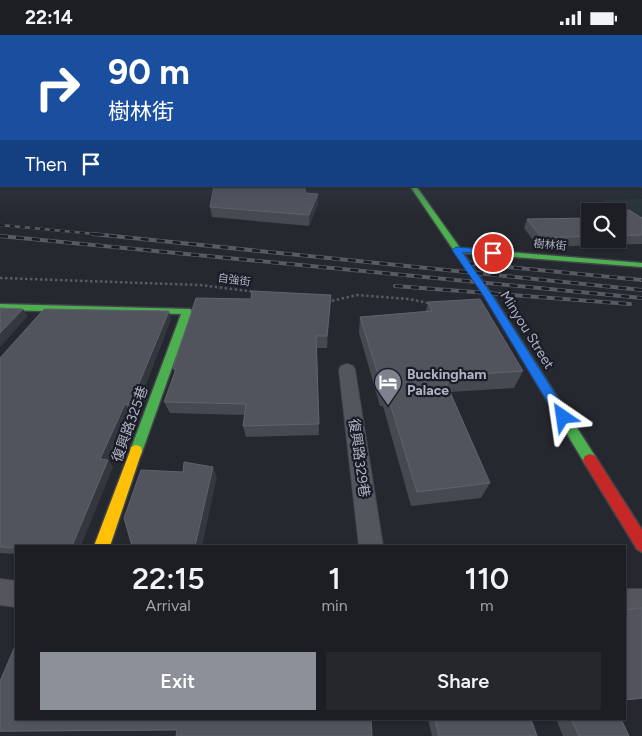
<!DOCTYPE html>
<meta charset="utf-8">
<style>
body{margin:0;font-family:Figtree,"Noto Sans TC",sans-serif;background:#25272b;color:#f1f3f6;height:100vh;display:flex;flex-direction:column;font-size:19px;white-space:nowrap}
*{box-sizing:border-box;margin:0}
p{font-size:16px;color:#a0a2a6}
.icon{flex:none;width:28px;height:28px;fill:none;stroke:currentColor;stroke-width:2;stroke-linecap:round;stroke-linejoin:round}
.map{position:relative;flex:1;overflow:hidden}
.side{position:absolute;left:15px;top:510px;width:611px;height:175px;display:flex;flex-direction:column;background:#1c1e23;border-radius:0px;box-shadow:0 1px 4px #0004,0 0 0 1px #3a3c41}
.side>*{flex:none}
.banner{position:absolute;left:0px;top:0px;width:642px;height:152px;box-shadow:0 1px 4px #0004,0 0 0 1px #3a3c41;background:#1a4fa0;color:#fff;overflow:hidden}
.controls{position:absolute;left:581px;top:168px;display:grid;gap:10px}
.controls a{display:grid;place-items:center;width:45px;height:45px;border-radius:0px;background:#1c1e23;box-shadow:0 1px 4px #0004,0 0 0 1px #3a3c41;font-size:25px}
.pin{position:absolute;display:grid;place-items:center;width:42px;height:42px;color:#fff;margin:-21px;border:2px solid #fff;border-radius:50%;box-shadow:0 1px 5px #0007}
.me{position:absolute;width:55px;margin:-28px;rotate:328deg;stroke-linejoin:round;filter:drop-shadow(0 0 4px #0008)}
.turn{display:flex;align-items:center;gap:18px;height:105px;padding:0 25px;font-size:22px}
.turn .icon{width:65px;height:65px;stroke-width:2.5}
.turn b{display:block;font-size:35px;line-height:42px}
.then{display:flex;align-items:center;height:48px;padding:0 25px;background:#0003;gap:10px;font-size:19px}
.eta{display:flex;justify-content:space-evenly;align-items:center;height:85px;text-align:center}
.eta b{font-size:30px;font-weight:600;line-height:35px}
.primary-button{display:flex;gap:10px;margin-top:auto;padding:10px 25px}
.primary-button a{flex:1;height:58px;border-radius:0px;background:#8c9099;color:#fff;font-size:20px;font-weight:600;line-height:58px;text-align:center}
.primary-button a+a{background:#25272b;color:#f1f3f6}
.status{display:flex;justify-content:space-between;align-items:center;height:35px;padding:0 25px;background:#1c1e23;direction:ltr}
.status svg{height:14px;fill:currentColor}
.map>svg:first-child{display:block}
</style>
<div class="status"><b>22:14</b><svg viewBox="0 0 49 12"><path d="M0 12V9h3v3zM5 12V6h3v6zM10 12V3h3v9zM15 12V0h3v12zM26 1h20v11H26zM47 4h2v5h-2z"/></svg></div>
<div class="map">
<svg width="642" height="701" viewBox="0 0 642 701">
<rect width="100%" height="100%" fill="#25282f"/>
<!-- green -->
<polygon fill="#273337" points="642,164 642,195 604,165"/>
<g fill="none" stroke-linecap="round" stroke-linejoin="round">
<!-- street casing -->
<g stroke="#42444a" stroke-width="2">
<g id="street">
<polygon points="347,329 353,331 355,335 383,511 359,511 339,335 341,331"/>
<polygon points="0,544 16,546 16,572 0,570"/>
<rect x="625" y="554" width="17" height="26"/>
</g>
</g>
<!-- fast casing -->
<g stroke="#42444a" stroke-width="3">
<g id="fast">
<polygon points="410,151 416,151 460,213 642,228 642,232 463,218 492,260 595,421 597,425 595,429 590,431 585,429 484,260"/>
<polygon points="0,269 190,274 192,276 141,420 136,422 131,420 130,416 181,279 0,275"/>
</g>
</g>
<!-- slow casing -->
<g stroke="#42444a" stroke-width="3">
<polygon id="slow" points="136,410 141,412 142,416 110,511 94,511 130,416 131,412"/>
</g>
<!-- jam casing -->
<g stroke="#42444a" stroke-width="3">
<polygon id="jam" points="590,419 595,421 642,495 642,517 637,514 585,429 583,425 585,421"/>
</g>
<!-- path -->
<g stroke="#585b62" stroke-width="2.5" stroke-dasharray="2.5 2.5" stroke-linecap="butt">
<polyline points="0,243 200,250 256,257"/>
<polyline points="327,267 357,260 409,264 432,269"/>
</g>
<!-- street -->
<use href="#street" fill="#54565e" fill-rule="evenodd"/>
<!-- fast -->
<use href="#fast" fill="#4caf50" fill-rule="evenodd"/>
<!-- slow -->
<use href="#slow" fill="#ffc107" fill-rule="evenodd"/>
<!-- jam -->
<use href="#jam" fill="#c62828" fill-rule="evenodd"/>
<!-- rail-far1 casing -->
<g stroke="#585b61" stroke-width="2.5">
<polyline id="rail-far1" points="0,190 106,200"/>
</g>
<!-- rail casing -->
<g stroke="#585b61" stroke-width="4">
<g id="rail">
<polyline points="93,199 642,255"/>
<polyline points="0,201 642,263"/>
<polyline points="466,228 642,245"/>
<polyline points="395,251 630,269"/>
</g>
</g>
<!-- rail-far1 -->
<use href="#rail-far1" stroke="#1a1d28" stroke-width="2" stroke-dasharray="5" stroke-linecap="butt"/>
<!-- rail -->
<use href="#rail" stroke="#1a1d28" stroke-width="2.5" stroke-dasharray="8" stroke-linecap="butt"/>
</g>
<!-- wall -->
<g fill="#474950">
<polygon points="306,158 318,169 309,191 212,182 210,172"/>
<polygon points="618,176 642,183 642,209 538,212 524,193 527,184 590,183 590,204 618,204"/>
<polygon points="251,264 330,271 327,313 317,313 319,400 246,402 243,391 245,380 170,378 164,367 175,337 173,333"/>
<polygon points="428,267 523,336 514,353 450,357 490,448 481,463 411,471 383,371 380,371 359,298 360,282 426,276"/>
<polygon points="171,284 135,377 129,377 108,425 113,432 16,511 16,519 0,518 0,323"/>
<polygon points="642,573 642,664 625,665 625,575"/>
<polygon points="0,646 371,684 177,695 0,697"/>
<polygon points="428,684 531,684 537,701 432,701"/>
<polygon points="556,684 621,684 629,701 563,701"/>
</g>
<!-- shaded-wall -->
<g fill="#35373e">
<polygon points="318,159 318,169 309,191 309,180"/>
<polygon points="331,260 330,271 327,313 327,301"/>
<polygon points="23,274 28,281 0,312 0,298"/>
<polygon points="169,276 171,284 135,377 130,370"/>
<polygon points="125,369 129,377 108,425 113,432 81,511 72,511 100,424"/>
<polygon points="213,432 217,442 202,511 195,511"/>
</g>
<!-- building -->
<g fill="#52545d" stroke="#60636c">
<polygon points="214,151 304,151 306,158 318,159 309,180 210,172"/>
<polygon points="629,175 642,183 642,200 618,201 617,176"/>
<polygon points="590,183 590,201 542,203 527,184"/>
<polygon points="252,256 331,260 327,301 316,301 319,389 243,391 246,369 164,367 176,334 173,333 196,263 251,264"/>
<polygon points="480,264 523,336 451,341 454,347 446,348 490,448 417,457 386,355 383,355 360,282 432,276 428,267"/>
<polygon points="0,273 23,274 0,298"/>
<polygon points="44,274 169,276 130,370 125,369 100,424 108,425 72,511 16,511 16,513 0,512 0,323"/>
<polygon points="184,427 213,432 195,511 132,511 124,483 141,435 183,437"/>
<polygon points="639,573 642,573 642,663 625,665 625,575"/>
<polygon points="16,609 16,684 371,684 372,701 176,701 177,695 0,696 0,646"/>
<polygon points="435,684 531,684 537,701 439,701"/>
<polygon points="571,684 621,684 629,701 579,701"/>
</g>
<!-- sky -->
<linearGradient id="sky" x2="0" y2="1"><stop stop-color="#14161a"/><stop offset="0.46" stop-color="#404858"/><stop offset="1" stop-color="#404858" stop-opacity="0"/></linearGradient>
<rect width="642" height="182" fill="url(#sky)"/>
<!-- route -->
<polygon fill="#1a73e8" stroke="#114b97" points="456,212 493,215 497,218 493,220 462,217 492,260 568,379 569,382 568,386 559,386 483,260 452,215"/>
<!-- icons -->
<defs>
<g id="hotel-pin" transform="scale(1.4375)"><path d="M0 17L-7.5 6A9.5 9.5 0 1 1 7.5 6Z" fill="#7e828e" stroke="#1a1d28"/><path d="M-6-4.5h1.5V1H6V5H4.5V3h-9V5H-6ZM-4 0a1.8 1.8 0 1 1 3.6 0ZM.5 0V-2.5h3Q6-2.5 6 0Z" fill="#fff"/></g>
</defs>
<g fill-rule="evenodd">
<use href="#hotel-pin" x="388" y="347"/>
</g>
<g text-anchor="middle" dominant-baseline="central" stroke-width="4.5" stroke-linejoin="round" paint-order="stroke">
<!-- far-street labels -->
<g font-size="11" fill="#aeb2c1" stroke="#1a1d28">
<text transform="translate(550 210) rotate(5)">樹林街</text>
<text transform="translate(234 245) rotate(8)">自強街</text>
</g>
<!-- street labels -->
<g font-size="14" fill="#aeb2c1" stroke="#1a1d28">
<text transform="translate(527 295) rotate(58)">Minyou Street</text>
<text transform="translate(130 389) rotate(-70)">復興路325巷</text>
<text transform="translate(359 423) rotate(82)">復興路329巷</text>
</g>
<!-- poi labels -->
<g font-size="14" font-weight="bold" fill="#aeb2c1" stroke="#1a1d28" text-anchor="start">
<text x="407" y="339">Buckingham<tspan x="407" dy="16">Palace</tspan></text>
</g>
</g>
</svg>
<div class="controls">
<a><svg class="icon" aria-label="search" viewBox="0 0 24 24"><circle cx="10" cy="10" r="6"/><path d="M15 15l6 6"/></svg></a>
</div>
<div class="pin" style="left:493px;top:218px;background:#d93025"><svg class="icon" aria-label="arrive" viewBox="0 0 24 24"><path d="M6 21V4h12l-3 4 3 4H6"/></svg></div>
<svg class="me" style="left:563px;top:382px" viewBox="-20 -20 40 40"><path d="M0-17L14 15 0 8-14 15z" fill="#1a73e8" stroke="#fff" stroke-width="4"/></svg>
<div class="banner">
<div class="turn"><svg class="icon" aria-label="right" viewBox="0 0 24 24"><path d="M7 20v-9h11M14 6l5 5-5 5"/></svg><div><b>90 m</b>樹林街</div></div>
<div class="then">Then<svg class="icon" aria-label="arrive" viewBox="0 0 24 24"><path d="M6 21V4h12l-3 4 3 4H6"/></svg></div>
</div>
<section class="side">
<div class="eta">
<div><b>22:15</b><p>Arrival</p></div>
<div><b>1</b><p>min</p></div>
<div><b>110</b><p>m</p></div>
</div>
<div class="primary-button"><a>Exit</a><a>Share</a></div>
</section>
</div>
